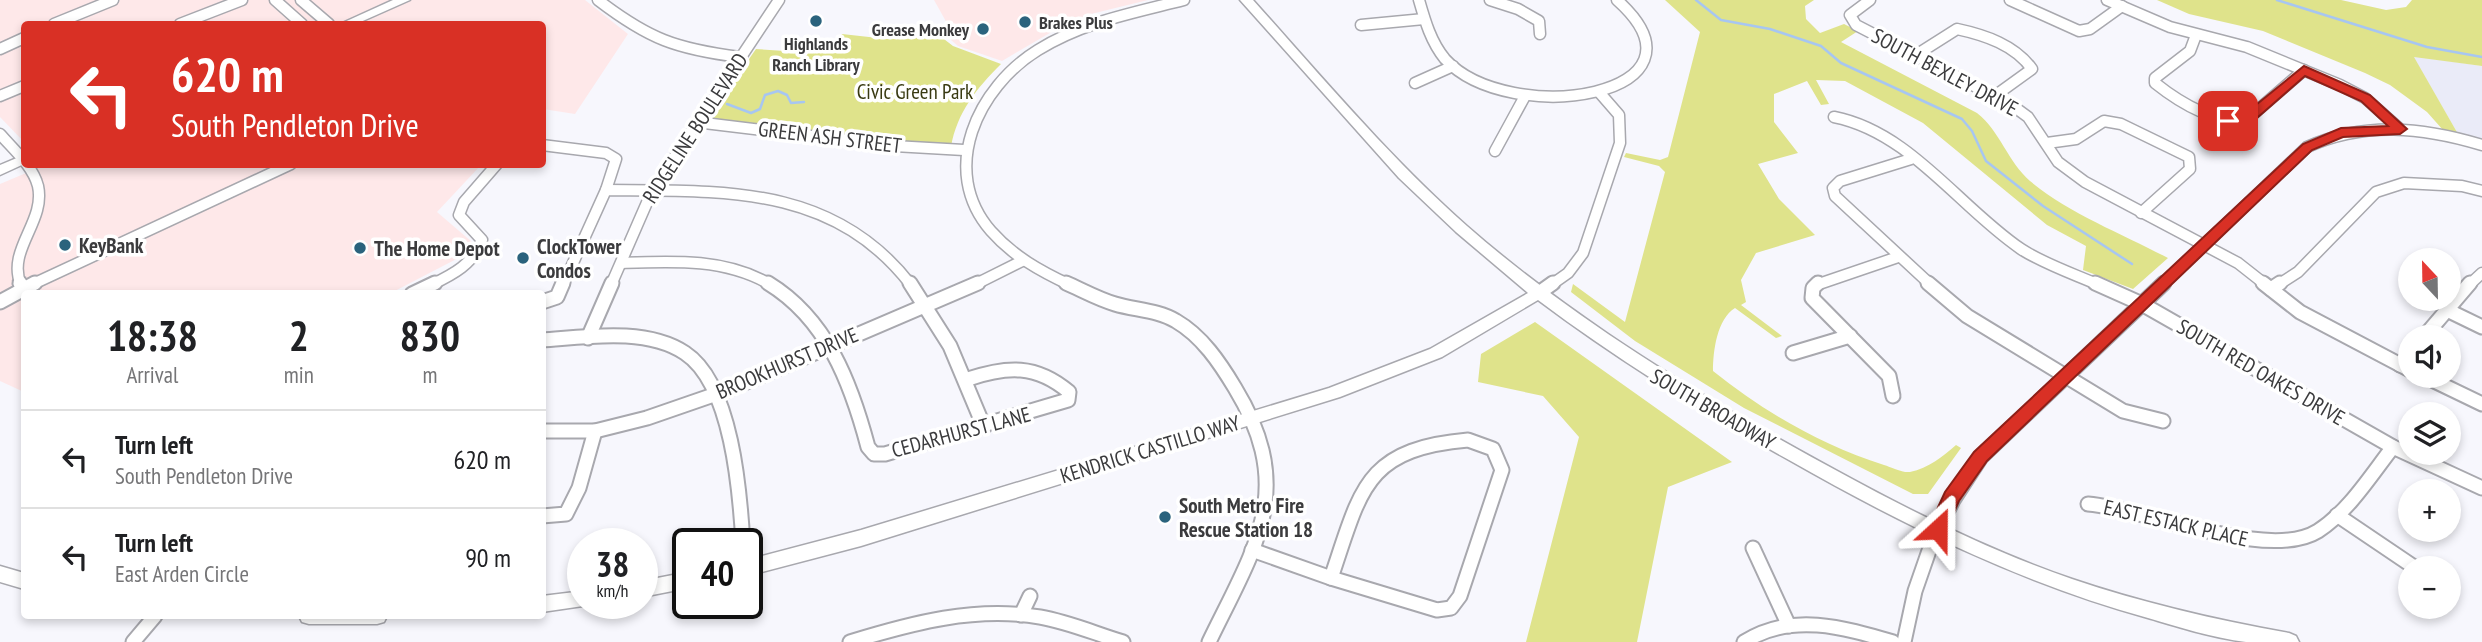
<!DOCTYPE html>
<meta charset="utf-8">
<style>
body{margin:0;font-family:"PT Sans Narrow",sans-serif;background:#f2f2f2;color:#202124;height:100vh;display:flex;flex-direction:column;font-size:26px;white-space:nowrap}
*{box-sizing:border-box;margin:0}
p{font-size:23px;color:#757577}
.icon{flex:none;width:38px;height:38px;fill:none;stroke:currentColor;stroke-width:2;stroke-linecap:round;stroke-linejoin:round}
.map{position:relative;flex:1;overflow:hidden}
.details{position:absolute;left:21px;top:290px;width:525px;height:329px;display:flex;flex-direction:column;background:#fff;border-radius:7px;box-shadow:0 4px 10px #0003}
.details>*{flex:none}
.guide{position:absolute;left:21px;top:21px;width:525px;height:147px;border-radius:7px;box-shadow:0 4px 10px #0003;background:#d93025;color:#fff;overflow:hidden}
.needle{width:46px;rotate:338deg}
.buttons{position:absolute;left:2398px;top:248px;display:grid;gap:14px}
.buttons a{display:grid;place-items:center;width:63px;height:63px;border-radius:50%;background:#fff;box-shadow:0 4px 10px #0003;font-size:35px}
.speed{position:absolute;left:567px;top:528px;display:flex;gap:14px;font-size:35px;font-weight:700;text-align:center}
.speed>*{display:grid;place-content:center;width:91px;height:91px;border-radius:50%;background:#fff;box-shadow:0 4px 10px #0003;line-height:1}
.speed small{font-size:18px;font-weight:400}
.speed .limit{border:4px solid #111;border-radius:10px;background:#fff;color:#111}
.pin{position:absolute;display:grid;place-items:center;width:60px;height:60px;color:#fff;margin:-30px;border-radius:14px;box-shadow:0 4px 10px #0006}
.me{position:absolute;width:77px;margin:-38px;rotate:24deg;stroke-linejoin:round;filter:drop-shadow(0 0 5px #0008)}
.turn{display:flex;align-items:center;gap:24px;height:147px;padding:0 35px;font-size:32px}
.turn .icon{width:91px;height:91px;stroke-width:2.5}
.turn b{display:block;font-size:49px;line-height:60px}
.eta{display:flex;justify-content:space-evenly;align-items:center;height:119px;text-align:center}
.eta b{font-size:42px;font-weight:700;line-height:49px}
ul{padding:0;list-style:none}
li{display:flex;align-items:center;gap:21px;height:98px;padding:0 35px;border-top:2px solid #e0e0e0}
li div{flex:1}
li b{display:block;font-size:26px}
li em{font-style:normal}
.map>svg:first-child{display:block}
</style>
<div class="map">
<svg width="2482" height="642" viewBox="0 0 2482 642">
<rect width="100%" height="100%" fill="#f7f7fd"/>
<!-- commercial -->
<g fill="#fee8e9">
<polygon points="0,0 585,0 628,34 575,114 543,109 542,24 24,24 24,142 0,117"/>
<polygon points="934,0 1148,0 1091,14 1060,27 1002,61 958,46 951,40 948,25"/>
<polygon points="37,164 481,165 437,212 472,242 470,252 389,294 24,294 24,392 0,381 0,184 38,168"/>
</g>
<!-- built -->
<polygon fill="#eaebf8" points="2413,56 2482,66 2482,140 2458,134"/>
<!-- green -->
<g fill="#dfe38b">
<path d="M 1665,0 L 1814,0 L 1805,6 L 1806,19 L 1820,33 L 1844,24 L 1858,31 L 1841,42 L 1977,113 C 2000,131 2008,162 2030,181 C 2070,214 2123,234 2168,258 L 2133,289 L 2083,270 L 2086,246 L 2047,225 L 1923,123 L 1845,81 L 1816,80 L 1829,104 L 1821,105 L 1807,81 L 1774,94 L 1774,122 L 1798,153 L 1758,164 L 1779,199 L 1815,235 L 1756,253 L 1741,280 L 1746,302 L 1741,305 L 1782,336 L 1776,338 L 1735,308 C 1717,319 1713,351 1713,371 C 1764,412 1821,445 1884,465 C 1891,467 1902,473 1910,472 C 1929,468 1942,457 1956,445 L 1961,448 L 1928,494 L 1913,494 L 1744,408 L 1635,341 L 1571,292 L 1573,284 L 1625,322 L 1665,172 L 1659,166 L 1624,157 L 1626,153 L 1660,160 L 1668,157 L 1700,32 Z"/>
<polygon points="2157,0 2341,0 2386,10 2406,7 2412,0 2482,0 2482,66 2414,57 2458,134 2443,130 2427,112 2390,85 2365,73 2263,31 2189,14"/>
<path d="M 842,34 L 887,39 L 940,36 L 953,46 L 1001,64 C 977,88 957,112 951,147 L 708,118 L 756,49 L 785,51 L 837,45 Z"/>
<polygon points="1535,322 1732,462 1668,487 1637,642 1526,642 1579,437 1543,396 1478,382 1481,354"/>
</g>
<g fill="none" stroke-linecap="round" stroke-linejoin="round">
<!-- stream -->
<g stroke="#a7c6f1" stroke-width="2.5">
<polyline points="1696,0 1721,20 1770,29 1821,46 1841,63 1962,119 1972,131 1986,161 2043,206 2132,264"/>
<polyline points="2277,0 2427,47 2482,57"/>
<polyline points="727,104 751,113 760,109 765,95 778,91 787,95 791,103 804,102"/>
</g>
<!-- minor-far1 casing -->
<g stroke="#a8a8ae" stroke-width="13">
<g id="minor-far1">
<polyline points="275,0 302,24"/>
<polyline points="301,0 329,24"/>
<path d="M 598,0 C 649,39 676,49 740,57"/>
<path d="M 1419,0 C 1425,21 1431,42 1445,59 C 1509,129 1724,96 1617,0"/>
<polyline points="1490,0 1518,9 1539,21 1540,34"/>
<polyline points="1870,0 1850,15 1856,25 2013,106 2028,117 2058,162 2085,182 2238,263 2266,285"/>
<polyline points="2010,0 2079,31 2090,29 2122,6"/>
<polyline points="2107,0 2170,27 2247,47 2340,85 2365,98 2400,129"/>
<polyline points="54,24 113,0"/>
<polyline points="180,24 242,0"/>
<polyline points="1361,25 1424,19"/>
<path d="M 2196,35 L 2190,51 L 2155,78 L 2155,83 C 2180,103 2212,121 2244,122 L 2304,70"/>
<polyline points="0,49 24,38"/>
<path d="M 1916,55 L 1957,29 C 1985,35 2015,45 2032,69 L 1996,95"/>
<polyline points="1415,83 1453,66"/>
<polyline points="0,96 24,86"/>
<path d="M 1834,117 C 1910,132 1959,207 2021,249 C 2044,264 2074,274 2099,285"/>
<polyline points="696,122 894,146 964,150"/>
<path d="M 0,134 C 13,149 33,166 38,186 C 46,222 6,250 21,285"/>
<polyline points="2047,143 2076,139 2104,121 2121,124 2189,157 2190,169 2141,213"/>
<polyline points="542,145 606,153 616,159 606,190"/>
<polyline points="1495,151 1525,96"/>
<polyline points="1911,159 1840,181 1833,188 1835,196 1931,285"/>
<path d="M 622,263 C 672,261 726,258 771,285"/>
<polyline points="31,285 291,164"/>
<path d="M 431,285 C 454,274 473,264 482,240 L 459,215 L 464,202 L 497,164"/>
<path d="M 563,285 L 606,190 C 722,191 833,184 911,285"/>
<polyline points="611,285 652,191 779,0"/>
<polyline points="974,285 1022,261"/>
<path d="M 1070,285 C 1040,271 1013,256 991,231 C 938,170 978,87 1038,50 C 1083,22 1133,13 1184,0"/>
<polyline points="1551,285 1568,273 1583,253 1620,143 1619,115 1599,92"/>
<polyline points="1816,285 1898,257"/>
<path d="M 2162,285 L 2307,147 C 2365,121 2422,127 2482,145"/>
<polyline points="2278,285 2298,272 2376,192 2404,183 2462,186 2482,191"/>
<polyline points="2469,285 2482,273"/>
</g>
</g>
<!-- minor casing -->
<g stroke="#a8a8ae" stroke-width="17">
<g id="minor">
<polyline points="20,283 23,289"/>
<path d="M 768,283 C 827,319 851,383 868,447 L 874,454 L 885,454 L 1068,400 L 1069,392 C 1036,364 1007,366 968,379"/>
<polyline points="910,283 950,346 984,427"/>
<path d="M 1066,283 C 1082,290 1098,299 1115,304 C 1135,310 1158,310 1176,321 C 1202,336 1220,363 1235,388 C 1297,490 1255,547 1209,642"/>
<polyline points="1818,283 1813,288 1812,298 1889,376 1893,396"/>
<polyline points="1928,283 1967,316 2123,411 2163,421"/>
<polyline points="2095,283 2142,304 2393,447 2482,488"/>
<polyline points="2263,283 2300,312 2410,370"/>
<polyline points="2271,289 2280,283"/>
<polyline points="1539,293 1553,283"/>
<polyline points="412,294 435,283"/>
<polyline points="0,302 35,283"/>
<polyline points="542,302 557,297 563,283"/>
<polyline points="2447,310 2482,327"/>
<polyline points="588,338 612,283"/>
<polyline points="2423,338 2470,283"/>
<path d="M 542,340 C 586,337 646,327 685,353 C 732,384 740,492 743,544"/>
<polyline points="1793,353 1850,336"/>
<polyline points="2400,365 2410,354"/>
<polyline points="2424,376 2482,404"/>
<polyline points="542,431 595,431 647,418 728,390 978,283"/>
<path d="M 1468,440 L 1493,449 L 1502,470 L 1460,596 L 1451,608 L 1437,610 L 1331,578 C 1361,490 1364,449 1468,440 Z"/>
<path d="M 2088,504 C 2147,509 2269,562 2318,531 C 2349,511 2371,475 2393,447"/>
<polyline points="2337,515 2414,567"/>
<polyline points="542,516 566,514 579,488 595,431"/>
<polyline points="1753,548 1789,626"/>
<polyline points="1252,550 1331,578"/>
<polyline points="1021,615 1030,596"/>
<polyline points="133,642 155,616"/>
<path d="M 850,642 C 912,623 975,606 1040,617 C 1069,622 1096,634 1123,642"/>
<path d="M 1744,642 C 1791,612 1843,627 1893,642"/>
<polyline points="1904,642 1915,591 1931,545 1953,500 1981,457 2164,283"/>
</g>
</g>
<!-- major casing -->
<g stroke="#a8a8ae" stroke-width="3">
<g id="major">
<polygon points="393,0 410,0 356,24 340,24"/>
<path d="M 1240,0 L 1253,0 C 1322,77 1389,157 1467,226 C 1556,304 1656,368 1758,427 C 1859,484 1962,541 2072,579 C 2143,603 2216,620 2289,633 L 2296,636 L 2299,642 C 2281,642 2263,642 2246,642 C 2213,638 2179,627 2148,618 C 2021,583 1903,525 1789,460 C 1702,412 1618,360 1538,300 L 1442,357 L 1340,397 L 861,546 L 747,576 L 747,560 L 861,530 L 1329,388 L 1430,349 L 1528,293 L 1456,232 L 1399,178 Z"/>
<polygon points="24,155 24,164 0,175 0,165"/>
<polygon points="0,566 24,573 24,589 0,582"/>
<polygon points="688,572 688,588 642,597 642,581"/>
<polygon points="583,591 583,604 590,605 542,612 542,596"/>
<polygon points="299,616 387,616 384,622 377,624 309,624 302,622"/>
</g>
</g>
<!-- minor-far1 -->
<use href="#minor-far1" stroke="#fff" stroke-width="10"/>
<!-- minor -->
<use href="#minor" stroke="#fff" stroke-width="13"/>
<!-- major -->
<use href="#major" fill="#fff" fill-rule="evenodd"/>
</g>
<!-- route -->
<polygon fill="#d93025" stroke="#8d1f18" stroke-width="2" points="2304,66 2370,95 2407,129 2400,134 2343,137 2312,150 1987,461 1959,501 1944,535 1931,535 1928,529 1945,492 1974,452 2303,144 2341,128 2388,126 2361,101 2305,76 2249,125 2223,124 2223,118 2241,117"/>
<!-- markers -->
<g fill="#2b637d" stroke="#fff" stroke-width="2.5">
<circle cx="816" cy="21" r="7"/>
<circle cx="1025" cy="22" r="7"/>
<circle cx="983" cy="29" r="7"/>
<circle cx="65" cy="245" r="7"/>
<circle cx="360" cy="248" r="7"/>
<circle cx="523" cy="258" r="7"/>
<circle cx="1165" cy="517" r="7"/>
</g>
<g text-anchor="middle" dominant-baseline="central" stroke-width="7" stroke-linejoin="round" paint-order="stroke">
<!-- far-poi labels -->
<g font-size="18" font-weight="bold" fill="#3b3b3d" stroke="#fff" text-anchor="start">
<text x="1039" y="22">Brakes Plus</text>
<text x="969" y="29" text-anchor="end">Grease Monkey</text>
<text x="816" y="43" text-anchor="middle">Highlands<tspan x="816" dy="21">Ranch Library</tspan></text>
</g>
<!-- street labels -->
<g font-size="21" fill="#3b3b3d" stroke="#fff">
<text transform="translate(1945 72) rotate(28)">SOUTH BEXLEY DRIVE</text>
<text transform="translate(695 128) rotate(-57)">RIDGELINE BOULEVARD</text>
<text transform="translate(830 137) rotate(7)">GREEN ASH STREET</text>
<text transform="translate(787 363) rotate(-23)">BROOKHURST DRIVE</text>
<text transform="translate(2261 372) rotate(30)">SOUTH RED OAKES DRIVE</text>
<text transform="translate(1713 409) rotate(30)">SOUTH BROADWAY</text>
<text transform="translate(961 432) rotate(-15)">CEDARHURST LANE</text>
<text transform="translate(1150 449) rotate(-17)">KENDRICK CASTILLO WAY</text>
<text transform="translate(2176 523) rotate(13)">EAST ESTACK PLACE</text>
</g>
<!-- park labels -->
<g font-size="21" fill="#393a12" stroke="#fff">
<text x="915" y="91">Civic Green Park</text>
</g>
<!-- poi labels -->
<g font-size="21" font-weight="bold" fill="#3b3b3d" stroke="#fff" text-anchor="start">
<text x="79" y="245">KeyBank</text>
<text x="537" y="246">ClockTower<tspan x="537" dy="24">Condos</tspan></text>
<text x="374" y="248">The Home Depot</text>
<text x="1179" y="505">South Metro Fire<tspan x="1179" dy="24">Rescue Station 18</tspan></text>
</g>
</g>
</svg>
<div class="buttons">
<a><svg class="needle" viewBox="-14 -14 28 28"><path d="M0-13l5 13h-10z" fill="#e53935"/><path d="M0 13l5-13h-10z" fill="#757577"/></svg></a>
<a><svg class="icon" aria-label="sound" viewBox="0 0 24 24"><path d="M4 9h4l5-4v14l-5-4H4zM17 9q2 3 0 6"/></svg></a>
<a><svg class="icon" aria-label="layers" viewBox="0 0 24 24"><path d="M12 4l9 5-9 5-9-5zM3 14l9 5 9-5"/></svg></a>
<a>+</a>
<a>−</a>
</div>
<div class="speed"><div>38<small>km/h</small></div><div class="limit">40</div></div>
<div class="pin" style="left:2228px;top:121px;background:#d93025"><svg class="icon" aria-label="arrive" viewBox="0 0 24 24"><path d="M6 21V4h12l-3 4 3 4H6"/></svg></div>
<svg class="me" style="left:1938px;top:529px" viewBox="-20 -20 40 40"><path d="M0-17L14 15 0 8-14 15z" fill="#d93025" stroke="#fff" stroke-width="4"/></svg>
<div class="guide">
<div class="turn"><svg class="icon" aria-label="left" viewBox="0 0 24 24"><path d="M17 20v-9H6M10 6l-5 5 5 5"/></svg><div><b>620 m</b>South Pendleton Drive</div></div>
</div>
<section class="details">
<div class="eta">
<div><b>18:38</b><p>Arrival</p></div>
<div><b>2</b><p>min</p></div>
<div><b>830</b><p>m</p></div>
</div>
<ul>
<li><svg class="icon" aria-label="left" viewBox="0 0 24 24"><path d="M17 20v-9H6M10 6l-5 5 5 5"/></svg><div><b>Turn left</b><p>South Pendleton Drive</p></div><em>620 m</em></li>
<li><svg class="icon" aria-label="left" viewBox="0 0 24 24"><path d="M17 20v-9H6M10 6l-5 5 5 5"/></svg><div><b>Turn left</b><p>East Arden Circle</p></div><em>90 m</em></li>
</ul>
</section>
</div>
